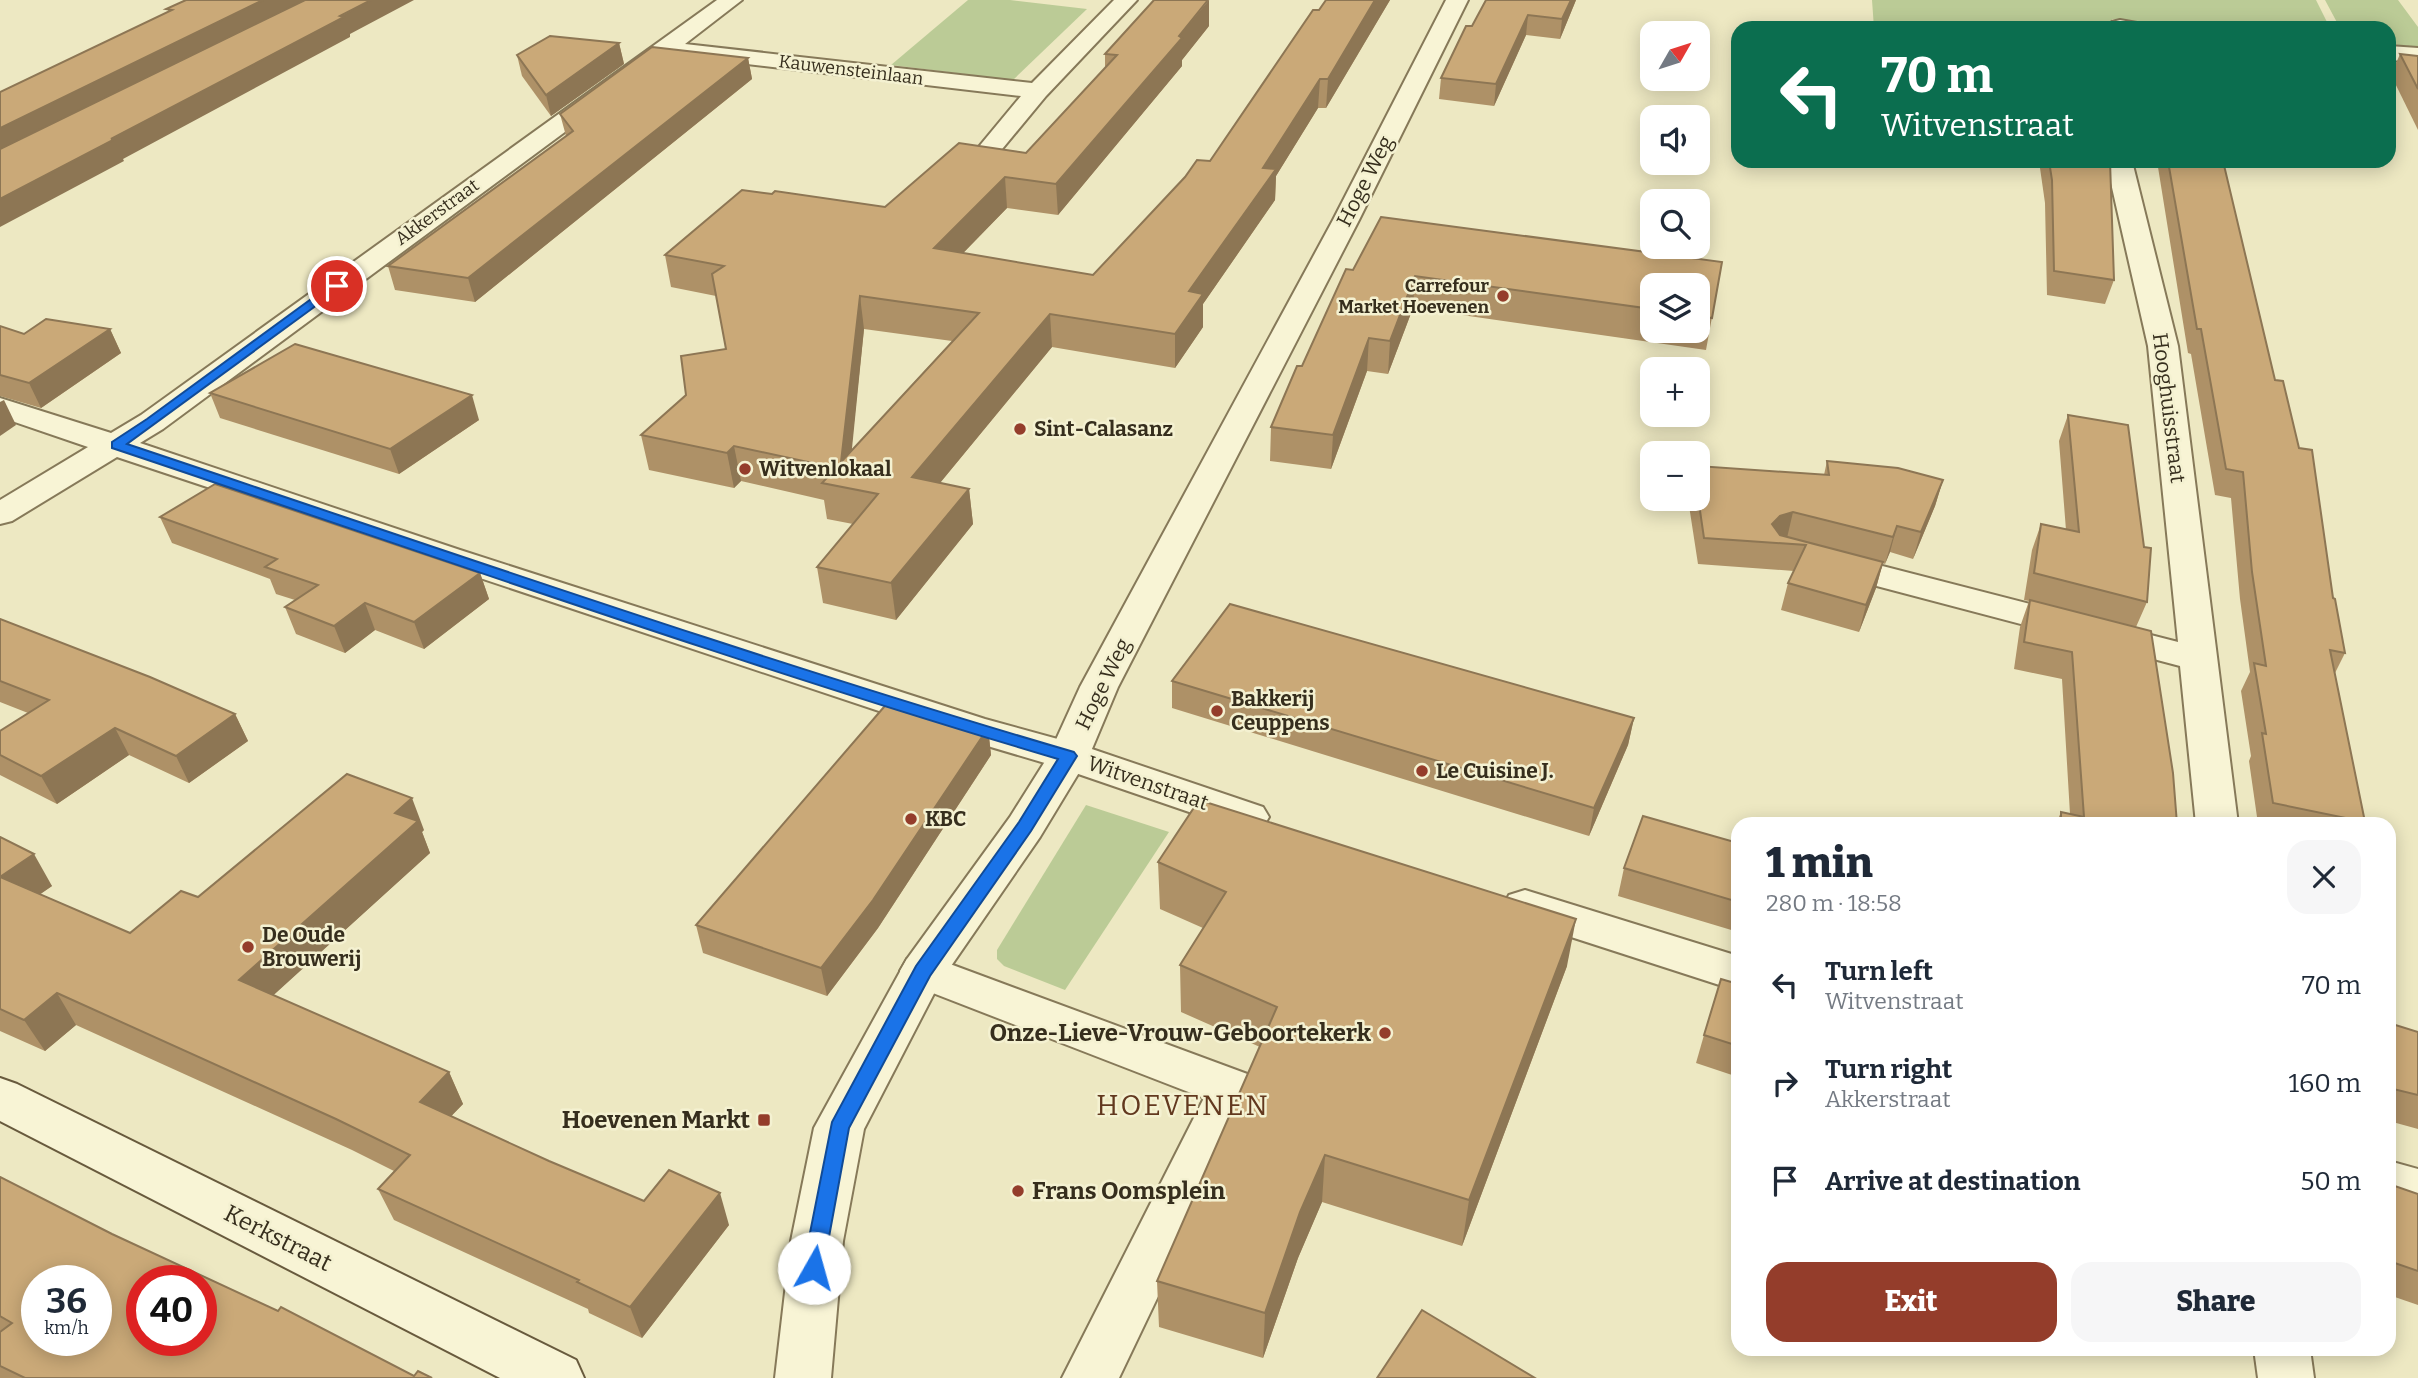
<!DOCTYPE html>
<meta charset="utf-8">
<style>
body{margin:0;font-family:Bitter,serif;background:#f6f6f7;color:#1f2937;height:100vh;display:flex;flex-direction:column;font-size:26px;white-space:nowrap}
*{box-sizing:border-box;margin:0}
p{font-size:23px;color:#747a83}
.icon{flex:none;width:38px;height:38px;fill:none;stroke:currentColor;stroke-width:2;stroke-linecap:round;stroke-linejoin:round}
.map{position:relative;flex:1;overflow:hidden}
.drawer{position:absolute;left:1731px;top:817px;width:665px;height:539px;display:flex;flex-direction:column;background:#fff;border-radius:21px;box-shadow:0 4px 18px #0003}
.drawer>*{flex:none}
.guide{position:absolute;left:1731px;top:21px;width:665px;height:147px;border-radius:21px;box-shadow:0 4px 18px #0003;background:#0b6e4f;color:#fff;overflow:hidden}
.needle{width:46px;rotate:51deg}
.fabs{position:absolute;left:1640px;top:21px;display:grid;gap:14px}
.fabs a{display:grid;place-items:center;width:70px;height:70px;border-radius:14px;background:#fff;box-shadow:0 4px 18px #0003;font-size:35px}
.speed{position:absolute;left:21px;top:1265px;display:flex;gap:14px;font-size:35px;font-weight:700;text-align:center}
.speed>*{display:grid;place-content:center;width:91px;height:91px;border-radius:50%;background:#fff;box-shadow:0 4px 18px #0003;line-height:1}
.speed small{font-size:18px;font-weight:400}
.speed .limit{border:10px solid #d22;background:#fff;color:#111}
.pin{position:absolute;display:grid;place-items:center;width:60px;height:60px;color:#fff;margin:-30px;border:4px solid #fff;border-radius:50%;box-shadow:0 2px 7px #0007}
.me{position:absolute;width:77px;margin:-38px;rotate:7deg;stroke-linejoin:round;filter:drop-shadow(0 0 5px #0008)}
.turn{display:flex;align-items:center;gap:24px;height:147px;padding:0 35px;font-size:32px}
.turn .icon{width:91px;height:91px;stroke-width:2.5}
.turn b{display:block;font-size:49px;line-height:60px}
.round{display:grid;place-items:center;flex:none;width:74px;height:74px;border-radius:21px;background:#f6f6f7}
.summary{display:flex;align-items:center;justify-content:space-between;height:119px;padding:0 35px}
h1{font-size:42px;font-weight:800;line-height:52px}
.button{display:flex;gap:14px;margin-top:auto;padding:14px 35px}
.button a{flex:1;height:80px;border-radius:21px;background:#943d2b;color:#fff;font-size:28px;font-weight:800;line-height:80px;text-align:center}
.button a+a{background:#f6f6f7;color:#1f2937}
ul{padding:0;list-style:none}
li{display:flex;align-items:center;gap:21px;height:98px;padding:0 35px}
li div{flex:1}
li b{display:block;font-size:26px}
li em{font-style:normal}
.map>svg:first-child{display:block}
</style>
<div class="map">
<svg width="2418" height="1378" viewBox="0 0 2418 1378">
<rect width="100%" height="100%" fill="#ede8c2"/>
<!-- green -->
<g fill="#bbcb96">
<polygon points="968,0 1010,0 1087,9 1013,80 891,65"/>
<polygon points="1872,0 2316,0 2330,28 2204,28 2112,19 2114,28 1874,28"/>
<polygon points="2325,0 2398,0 2418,27 2418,47 2389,44 2389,28 2340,28"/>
<polygon points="1086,805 1169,832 1065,990 1004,966 997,959 997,950"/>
</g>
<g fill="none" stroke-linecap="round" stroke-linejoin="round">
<!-- minor casing -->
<g stroke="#867959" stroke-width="4">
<g id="minor">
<polygon points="717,0 742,0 685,44 1032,83 1114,0 1137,0 1046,96 998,154 989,156 980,154 977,149 1021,96 669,55 163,429 140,443 460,550 985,719 1083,746 1263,807 1269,817 1263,827 1248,832 1233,827 1055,766 957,737 117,457 12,521 0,524 0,500 88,447 0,417 0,398 111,433 141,415"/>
<polygon points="2120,20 2137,23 2140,28 2109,27 2112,22"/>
<polygon points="2389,46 2418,48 2418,62 2389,60"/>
<polygon points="2106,161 2132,161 2178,346 2238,824 2196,824 2180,666 1816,570 1810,563 1816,556 1828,552 2178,642 2148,346"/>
<polygon points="1525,890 1738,956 1738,991 1509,917 1503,906 1509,895"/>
<polygon points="923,954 1250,1075 1257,1089 1119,1378 1062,1378 1204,1098 907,983 900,971 907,959"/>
<polygon points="2389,1161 2418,1169 2418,1213 2389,1205"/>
<polygon points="2254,1349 2310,1349 2314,1378 2258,1378"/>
</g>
</g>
<!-- tertiary casing -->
<g stroke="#867959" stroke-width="4">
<polygon id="tertiary" points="1446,0 1468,0 1359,220 1118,687 1089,756 1040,837 940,982 864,1129 843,1241 831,1378 775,1378 791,1241 814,1128 907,959 1010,817 1049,755 1080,687 1333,220"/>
</g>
<!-- secondary casing -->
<g stroke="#685a3d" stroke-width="4">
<polygon id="secondary" points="0,1078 17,1084 576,1360 584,1378 500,1378 0,1121"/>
</g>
<!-- minor -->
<use href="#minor" fill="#f8f4d5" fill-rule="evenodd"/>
<!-- tertiary -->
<use href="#tertiary" fill="#f8f4d5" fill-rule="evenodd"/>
<!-- secondary -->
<use href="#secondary" fill="#f8f4d5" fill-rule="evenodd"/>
</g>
<!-- wall -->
<g fill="#ae9167" fill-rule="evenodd">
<path d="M 1326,0 L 1390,0 L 1326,108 L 1318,108 L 1276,176 L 1275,200 L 1203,304 L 1203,327 L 1175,368 L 1052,347 L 940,483 L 969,489 L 973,524 L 896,620 L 823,603 L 817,567 L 853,524 L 827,519 L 824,500 L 741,481 L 734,488 L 649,470 L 641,435 L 686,395 L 726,349 L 716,296 L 671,287 L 665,255 L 772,194 L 885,207 L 1026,153 L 1105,68 L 1105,54 L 1209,26 L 1182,60 L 1182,66 L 1058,215 L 1007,208 L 963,253 L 1093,275 L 1210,161 ZM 864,329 L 952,341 L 851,451 Z"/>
<polygon points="1486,0 1576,0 1560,39 1526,35 1494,106 1439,99 1441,78 1472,26"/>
<polygon points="619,43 624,64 551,116 522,76 517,55"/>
<polygon points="2400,54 2418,56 2418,130 2391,75"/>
<polygon points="748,58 752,79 475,302 395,290 388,266 566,136 560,114"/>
<polygon points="2039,161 2110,161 2114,280 2105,304 2047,295 2045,203"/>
<polygon points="2157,161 2223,161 2275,380 2333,598 2345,653 2335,673 2365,822 2364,824 2258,824 2249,761 2251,756 2241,691 2250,672 2240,599 2231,498 2215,495 2191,354 2188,353"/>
<path d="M 1381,217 L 1722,262 L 1706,350 L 1413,308 L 1388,374 L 1367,371 L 1331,469 L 1270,461 L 1271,427 L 1297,366 L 1302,366 L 1346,269 L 1353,270 ZM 1652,285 L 1698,285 L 1698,331 L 1652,331 Z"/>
<polygon points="0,326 24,334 110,329 121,353 41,408 0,396"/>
<polygon points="210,393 479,420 399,474 220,418"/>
<polygon points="2068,415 2147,602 2136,627 2177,824 2056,824 2061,812 2070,814 2062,679 2014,669 2020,627 2029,601 2024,600 2032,550 2041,524 2066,530 2059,441"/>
<polygon points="1827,461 1943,480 1935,506 1913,559 1890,552 1885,564 1883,563 1876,588 1859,632 1781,610 1788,583 1794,571 1698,564 1688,499 1698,499 1824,475"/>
<polygon points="160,517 480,573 489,599 424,649 375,630 345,653 296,634 285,607 295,600 276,594 270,579 172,543"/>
<polygon points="0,619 235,714 248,741 189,783 129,755 57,804 0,775 0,731 28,713 0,702"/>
<polygon points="1172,681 1634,718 1628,745 1589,836 1172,708"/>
<polygon points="988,728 991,755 878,928 827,996 703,953 696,925"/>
<polygon points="424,830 422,832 430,853 273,995 449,1072 463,1104 451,1116 549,1161 644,1201 729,1225 642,1338 589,1313 588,1309 394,1220 378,1189 394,1171 352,1150 76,1025 45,1051 0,1031 0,837 52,886 40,894 130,933 198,897"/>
<polygon points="1738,843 1738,932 1618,896 1624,868"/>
<polygon points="1158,862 1567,966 1462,1246 1322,1202 1298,1258 1263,1358 1159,1327 1157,1281 1260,1047 1181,1012 1180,965 1203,928 1160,909"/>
<polygon points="1738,984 1738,1077 1696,1063 1704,1035"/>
<polygon points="2389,1023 2418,1032 2418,1129 2389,1121"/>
<polygon points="0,1177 112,1234 414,1376 432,1378 0,1378"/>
<polygon points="2389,1184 2418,1194 2418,1305 2389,1295"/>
</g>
<!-- shaded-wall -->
<g fill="#8d7654">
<polygon points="263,0 309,0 0,155 0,128"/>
<polygon points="371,0 414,0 350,34 350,37 123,159 124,161 0,227 0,199"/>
<polygon points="1209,0 1209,26 1182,60 1182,66 1058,215 1056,184"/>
<polygon points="1375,0 1390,0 1326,108 1328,79"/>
<polygon points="1571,0 1576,0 1560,39 1562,19"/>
<polygon points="1528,15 1526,35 1494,106 1496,84"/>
<polygon points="619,43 624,64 551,116 546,95"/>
<polygon points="748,58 752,79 475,302 468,278"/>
<polygon points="1320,79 1318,108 1276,176 1275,200 1203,304 1203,327 1175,368 1175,334 1189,291 1263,168"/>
<polygon points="1005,177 1007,208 937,280 934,248"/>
<polygon points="1415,276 1413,308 1388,374 1390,341"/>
<polygon points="860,296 864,329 848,488 841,462"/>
<polygon points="1050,314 1052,347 916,512 912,477"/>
<polygon points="110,329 121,353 41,408 29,383"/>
<polygon points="1369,338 1367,371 1331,469 1333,435"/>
<polygon points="472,395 479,420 399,474 390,449"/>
<polygon points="4,400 16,425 0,436 0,402"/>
<polygon points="734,446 741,481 734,488 727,453"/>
<polygon points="1943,480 1935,506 1913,559 1921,532"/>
<polygon points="969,489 973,524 896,620 891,583"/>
<polygon points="1793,512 1787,538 1773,543 1772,524 1780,516"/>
<polygon points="1897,526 1890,552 1885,564 1893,537"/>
<polygon points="1883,562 1876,588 1859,632 1866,605"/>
<polygon points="480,573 489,599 424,649 414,622"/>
<polygon points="365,603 375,630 345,653 334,626"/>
<polygon points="235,714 248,741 189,783 176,756"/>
<polygon points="1634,718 1628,745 1589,836 1594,808"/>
<polygon points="115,728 129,755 57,804 41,776"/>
<polygon points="988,728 991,755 878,928 827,996 821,968"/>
<polygon points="412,798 424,830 422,832 430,853 255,1012 239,980 395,813"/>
<polygon points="34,854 52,886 19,909 0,877"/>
<polygon points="1576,919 1567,966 1462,1246 1469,1200"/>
<polygon points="57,993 76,1025 45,1051 24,1020"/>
<polygon points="449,1072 463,1104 434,1134 420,1102"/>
<polygon points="1325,1155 1322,1202 1298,1258 1263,1358 1265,1313 1300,1212"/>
<polygon points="720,1193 729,1225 642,1338 630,1307"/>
</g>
<!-- building -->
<g fill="#caa978" stroke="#8d7654" stroke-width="2" fill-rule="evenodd">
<polygon points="186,0 263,0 0,128 0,92 172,10 166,9"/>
<polygon points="305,0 371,0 340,16 344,17 111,139 115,139 0,199 0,149"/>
<path d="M 1154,0 L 1208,0 L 1179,36 L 1182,38 L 1056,184 L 1005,177 L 934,248 L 1093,275 L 1185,177 L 1197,160 L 1210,161 L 1313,10 L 1319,10 L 1326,0 L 1375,0 L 1328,79 L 1320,79 L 1263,168 L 1276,169 L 1189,291 L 1203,294 L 1175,334 L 1050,314 L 912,477 L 969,489 L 891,583 L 817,567 L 878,494 L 822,483 L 836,468 L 734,446 L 727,453 L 641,435 L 686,395 L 681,356 L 726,349 L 712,274 L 724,266 L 665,255 L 742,190 L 772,194 L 775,191 L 885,207 L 959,143 L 1026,153 L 1117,55 L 1105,54 ZM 860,296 L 979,313 L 841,462 Z"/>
<polygon points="1486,0 1571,0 1562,19 1528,15 1496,84 1441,78 1466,26 1472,26"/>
<polygon points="550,36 619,43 546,95 517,55"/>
<polygon points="652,47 748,58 468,278 388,266 573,131 560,114"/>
<polygon points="2400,54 2418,56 2418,89"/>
<polygon points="2049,161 2110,161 2114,280 2054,271 2052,180"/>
<polygon points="2168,161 2223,161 2275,380 2283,381 2299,448 2312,450 2333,598 2335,599 2345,653 2330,650 2365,822 2273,803 2262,733 2266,734 2254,663 2266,666 2252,572 2243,472 2226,469 2201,329 2197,329"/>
<polygon points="1381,217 1722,262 1712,318 1698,316 1698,285 1652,285 1652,309 1415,276 1390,341 1369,338 1333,435 1271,427 1297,366 1302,366 1346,269 1353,270"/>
<polygon points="46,319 110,329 29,383 0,375 0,326 24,334"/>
<polygon points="295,344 472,395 390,449 210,393"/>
<polygon points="2068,415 2128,425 2144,547 2151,548 2147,602 2034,573 2041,524 2079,532"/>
<polygon points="1827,461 1898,468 1943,480 1921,532 1897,526 1893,537 1793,512 1780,516 1772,524 1780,535 1883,562 1866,605 1788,583 1806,545 1704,538 1698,497 1698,466 1829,475"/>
<polygon points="215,484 480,573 414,622 365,603 334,626 285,607 318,585 265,567 277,559 160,517"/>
<polygon points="2030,600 2151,631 2173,773 2177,824 2061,824 2061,812 2084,817 2072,652 2024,642"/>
<polygon points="1230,604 1634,718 1594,808 1172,681"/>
<polygon points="0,619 150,677 235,714 176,756 115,728 41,776 0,755 0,731 49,700 0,681"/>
<polygon points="890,700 988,728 873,900 821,968 696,925"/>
<polygon points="347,774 412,798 395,813 418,821 239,980 449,1072 420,1102 549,1161 644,1201 669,1170 720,1193 630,1307 577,1282 579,1280 378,1189 410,1155 336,1119 57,993 24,1020 0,1009 0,877 130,933 181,891 198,897"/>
<polygon points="1199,800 1576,919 1469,1200 1325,1155 1300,1212 1265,1313 1157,1281 1277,1007 1180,965 1226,892 1158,862"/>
<polygon points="1643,816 1738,843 1738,902 1624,868"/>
<polygon points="0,837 34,854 0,877"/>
<polygon points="1721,979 1738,984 1738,1046 1704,1035"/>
<polygon points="2389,1023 2418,1032 2418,1095 2389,1088"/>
<path d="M 0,1177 L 112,1234 L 278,1311 L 281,1307 L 414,1376 L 418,1371 L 432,1378 L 25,1378 L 0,1366 L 0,1332 L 12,1323 L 0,1316 ZM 37,1281 L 96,1281 L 96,1340 L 37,1340 ZM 142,1281 L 201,1281 L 201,1340 L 142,1340 Z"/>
<polygon points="2389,1184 2418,1194 2418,1271 2389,1261"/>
<polygon points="1422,1310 1535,1378 1377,1378"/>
</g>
<!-- route -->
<path fill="#1a73e8" stroke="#114b97" stroke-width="2" d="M 333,283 L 343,286 L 127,444 C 442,549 756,659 1074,752 L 1077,756 L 1031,831 L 930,976 L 849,1128 L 822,1275 L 814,1278 L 807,1275 L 803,1268 L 832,1122 L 916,966 L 1019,822 L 1058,759 C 740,665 426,553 112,448 L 112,442 L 147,419 Z"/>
<!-- markers -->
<g fill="#943d2b" stroke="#f4f1d1" stroke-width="2.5">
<circle cx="1503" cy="296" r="7"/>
<circle cx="1020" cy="429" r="7"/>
<circle cx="745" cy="469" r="7"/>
<circle cx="1217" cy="711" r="7"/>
<circle cx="1422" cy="771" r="7"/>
<circle cx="911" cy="819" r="7"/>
<circle cx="248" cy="947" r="7"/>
<circle cx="1385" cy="1033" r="7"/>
<rect x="757" y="1113" width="14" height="14" rx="3.5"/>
<circle cx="1018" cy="1191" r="7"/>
</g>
<g text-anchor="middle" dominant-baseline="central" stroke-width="5" stroke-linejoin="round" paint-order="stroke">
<!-- far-street labels -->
<g font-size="18" fill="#362e1d" stroke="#f4f1d1">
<text transform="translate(851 70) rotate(7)">Kauwensteinlaan</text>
<text transform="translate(437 212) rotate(-36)">Akkerstraat</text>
</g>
<!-- far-poi labels -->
<g font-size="18" font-weight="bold" fill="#362e1d" stroke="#f4f1d1" text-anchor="end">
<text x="1489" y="286">Carrefour<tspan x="1489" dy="21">Market Hoevenen</tspan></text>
</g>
<!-- street labels -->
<g font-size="21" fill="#362e1d" stroke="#f4f1d1">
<text transform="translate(1365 181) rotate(-63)">Hoge Weg</text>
<text transform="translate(2169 408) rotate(83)">Hooghuisstraat</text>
<text transform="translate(1103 684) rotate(-64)">Hoge Weg</text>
<text transform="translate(1148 783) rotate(19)">Witvenstraat</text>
</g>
<!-- poi labels -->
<g font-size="21" font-weight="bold" fill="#362e1d" stroke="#f4f1d1" text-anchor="start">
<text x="1034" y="429">Sint-Calasanz</text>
<text x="759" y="469">Witvenlokaal</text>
<text x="1231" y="699">Bakkerij<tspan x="1231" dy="24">Ceuppens</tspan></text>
<text x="1436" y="771">Le Cuisine J.</text>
<text x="925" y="819">KBC</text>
<text x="262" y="935">De Oude<tspan x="262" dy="24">Brouwerij</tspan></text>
</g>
<!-- near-poi labels -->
<g font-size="24" font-weight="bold" fill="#362e1d" stroke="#f4f1d1" text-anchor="end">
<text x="1371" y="1033">Onze-Lieve-Vrouw-Geboortekerk</text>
<text x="750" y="1120">Hoevenen Markt</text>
<text x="1032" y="1191" text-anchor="start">Frans Oomsplein</text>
</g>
<!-- near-street labels -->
<g font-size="24" fill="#362e1d" stroke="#f4f1d1">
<text transform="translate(278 1238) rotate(27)">Kerkstraat</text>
</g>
<!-- near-quarter labels -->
<g font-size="28" letter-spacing="2" fill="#62381e" stroke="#f4f1d1">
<text x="1183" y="1105">HOEVENEN</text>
</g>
</g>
</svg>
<div class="fabs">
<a><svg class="needle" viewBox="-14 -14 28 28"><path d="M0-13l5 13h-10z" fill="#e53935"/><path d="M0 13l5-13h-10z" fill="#747a83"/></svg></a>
<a><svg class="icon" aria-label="sound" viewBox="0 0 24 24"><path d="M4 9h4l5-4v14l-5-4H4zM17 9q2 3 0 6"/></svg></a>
<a><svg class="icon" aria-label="search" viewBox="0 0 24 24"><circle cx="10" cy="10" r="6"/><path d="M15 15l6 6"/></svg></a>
<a><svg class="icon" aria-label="layers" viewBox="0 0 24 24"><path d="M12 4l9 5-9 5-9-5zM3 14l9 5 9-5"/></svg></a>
<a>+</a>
<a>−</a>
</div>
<div class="speed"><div>36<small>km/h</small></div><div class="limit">40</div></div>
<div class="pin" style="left:337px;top:286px;background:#d93025"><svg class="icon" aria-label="arrive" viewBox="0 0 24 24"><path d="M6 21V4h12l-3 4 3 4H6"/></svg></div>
<svg class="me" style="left:814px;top:1268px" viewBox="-20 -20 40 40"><circle r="19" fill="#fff"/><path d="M0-13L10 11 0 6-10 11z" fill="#1a73e8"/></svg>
<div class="guide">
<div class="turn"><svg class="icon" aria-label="left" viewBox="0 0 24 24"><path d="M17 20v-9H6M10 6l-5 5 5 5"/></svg><div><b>70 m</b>Witvenstraat</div></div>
</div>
<section class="drawer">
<div class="summary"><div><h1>1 min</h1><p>280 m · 18:58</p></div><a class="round"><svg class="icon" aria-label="close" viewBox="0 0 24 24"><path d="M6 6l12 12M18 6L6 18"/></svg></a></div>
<ul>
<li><svg class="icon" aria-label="left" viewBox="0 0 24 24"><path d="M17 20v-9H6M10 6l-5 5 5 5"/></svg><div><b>Turn left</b><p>Witvenstraat</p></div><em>70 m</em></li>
<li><svg class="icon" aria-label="right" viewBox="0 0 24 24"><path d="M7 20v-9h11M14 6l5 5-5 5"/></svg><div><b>Turn right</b><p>Akkerstraat</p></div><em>160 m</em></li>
<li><svg class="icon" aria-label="arrive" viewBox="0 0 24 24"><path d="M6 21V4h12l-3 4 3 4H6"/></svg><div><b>Arrive at destination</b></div><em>50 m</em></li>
</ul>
<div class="button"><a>Exit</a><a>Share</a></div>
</section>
</div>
